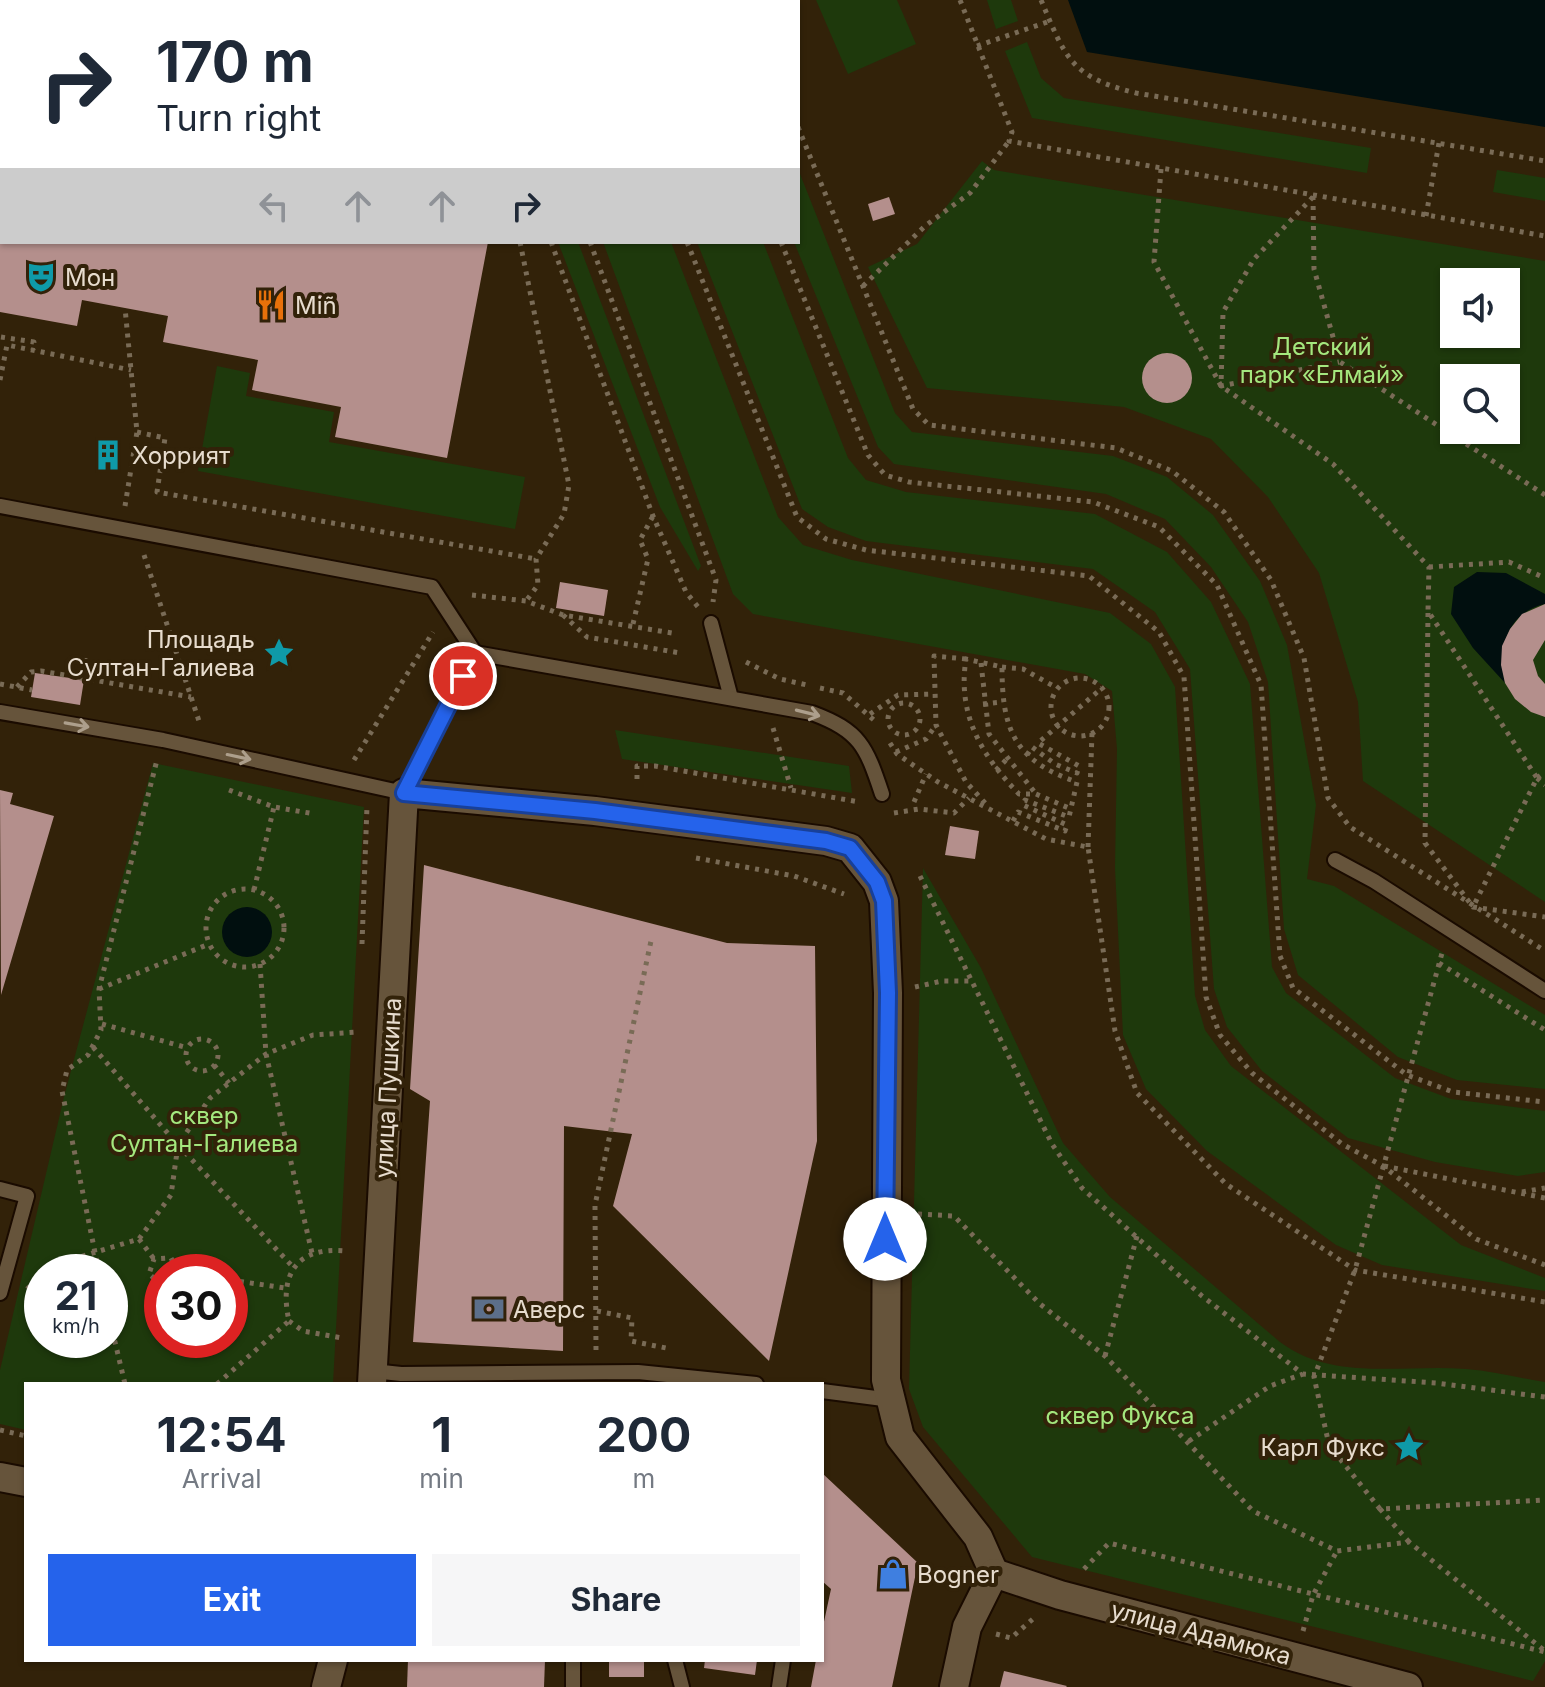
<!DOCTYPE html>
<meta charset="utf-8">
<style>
body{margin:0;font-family:Inter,sans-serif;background:#f6f6f7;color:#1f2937;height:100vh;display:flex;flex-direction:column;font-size:30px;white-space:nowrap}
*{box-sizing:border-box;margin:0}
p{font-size:26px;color:#747a83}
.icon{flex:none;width:44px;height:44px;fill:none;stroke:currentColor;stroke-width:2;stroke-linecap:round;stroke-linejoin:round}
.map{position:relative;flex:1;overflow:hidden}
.sheet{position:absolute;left:24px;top:1382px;width:800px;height:280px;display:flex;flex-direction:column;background:#fff;border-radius:0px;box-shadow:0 2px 6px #0004}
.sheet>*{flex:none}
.banner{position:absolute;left:0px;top:0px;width:800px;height:244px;box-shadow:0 2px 6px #0004;background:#fff;color:#1f2937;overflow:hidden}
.buttons{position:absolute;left:1440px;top:268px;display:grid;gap:16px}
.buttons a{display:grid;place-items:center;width:80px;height:80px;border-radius:0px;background:#fff;box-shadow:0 2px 6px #0004;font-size:40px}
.speed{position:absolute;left:24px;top:1254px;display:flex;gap:16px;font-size:40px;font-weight:700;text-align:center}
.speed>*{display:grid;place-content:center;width:104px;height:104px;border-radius:50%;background:#fff;box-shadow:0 2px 6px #0004;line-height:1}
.speed small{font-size:20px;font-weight:400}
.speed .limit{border:12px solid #d22;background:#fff;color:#111}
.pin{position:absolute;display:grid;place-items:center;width:68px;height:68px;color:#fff;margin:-34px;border:4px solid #fff;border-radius:50%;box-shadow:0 2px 8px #0007}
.me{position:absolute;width:88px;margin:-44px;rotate:0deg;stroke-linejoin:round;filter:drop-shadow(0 0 6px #0008)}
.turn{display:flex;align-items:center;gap:28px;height:168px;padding:0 24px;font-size:36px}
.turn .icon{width:104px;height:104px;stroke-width:2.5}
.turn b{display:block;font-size:56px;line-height:68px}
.lanes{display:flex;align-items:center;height:76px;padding:0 24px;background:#0003;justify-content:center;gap:40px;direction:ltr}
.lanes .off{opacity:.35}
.eta{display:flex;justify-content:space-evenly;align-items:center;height:136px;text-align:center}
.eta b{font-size:48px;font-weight:700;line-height:56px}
.cta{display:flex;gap:16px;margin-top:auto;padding:16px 24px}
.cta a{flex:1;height:92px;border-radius:0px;background:#2563eb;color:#fff;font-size:32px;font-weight:700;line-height:92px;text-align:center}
.cta a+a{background:#f6f6f7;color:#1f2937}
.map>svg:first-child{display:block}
</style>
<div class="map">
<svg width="1545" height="1687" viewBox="0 0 1545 1687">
<rect width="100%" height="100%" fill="#322209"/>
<!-- green -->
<g fill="#1e390c" fill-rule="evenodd">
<polygon points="816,0 897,0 916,44 848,74"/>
<polygon points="987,0 1011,0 1018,21 996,29"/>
<polygon points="1027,42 1041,78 1064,98 1371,148 1367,173 1032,118 1005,51"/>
<path d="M 982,161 L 994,170 L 1545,261 L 1545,902 L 1363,781 L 1358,702 L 1319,573 L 1268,497 L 1211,439 L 1124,407 L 927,388 L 868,267 L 917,244 ZM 1454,282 L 1506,282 L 1506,334 L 1454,334 ZM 1454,378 L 1506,378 L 1506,430 L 1454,430 Z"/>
<polygon points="798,169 895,413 912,432 1113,456 1167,477 1213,515 1260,581 1287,645 1316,805 1307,879 1334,886 1545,1015 1545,1089 1457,1080 1398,1057 1298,975 1284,929 1268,682 1248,622 1211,567 1165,519 1106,494 894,464 878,447 794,242 798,242"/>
<polygon points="1497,170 1545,178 1545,201 1493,192"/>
<polygon points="558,242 578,242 701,566 698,571 660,507"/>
<polygon points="603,242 671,242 778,517 803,545 852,560 1110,613 1151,644 1175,687 1195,996 1205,1030 1231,1066 1461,1245 1545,1278 1545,1291 1382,1265 1336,1245 1207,1151 1146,1089 1123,1035 1115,868 1117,749 1112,691 1085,674 753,614 733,594"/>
<polygon points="697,242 763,242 848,458 866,480 906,492 1095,514 1167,552 1211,602 1250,684 1272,967 1286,993 1395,1078 1451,1099 1545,1111 1545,1172 1518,1176 1435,1162 1348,1138 1262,1071 1227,1027 1214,989 1190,669 1155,612 1093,569 866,541 828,527 802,509"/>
<polygon points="217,366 250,373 246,396 334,412 329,442 525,477 515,529 198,471"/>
<polygon points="615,730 849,766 852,793 622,759"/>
<path d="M 153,763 L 364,807 L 333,1384 L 26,1384 L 26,1430 L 0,1424 L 0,1370 L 64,1097 ZM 42,1272 L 110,1272 L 110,1340 L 42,1340 ZM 162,1272 L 230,1272 L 230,1340 L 162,1340 Z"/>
<path d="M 923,868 L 981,968 L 1063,1143 L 1110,1197 L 1280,1342 C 1333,1382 1403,1364 1466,1369 C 1492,1371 1519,1378 1545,1382 L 1545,1661 L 1533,1681 L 1032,1557 L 923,1427 L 909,1389 Z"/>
</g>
<!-- water -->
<g fill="#010f0f">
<polygon points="1068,0 1545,0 1545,127 1087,52"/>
<path d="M 1477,572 L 1506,573 L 1545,594 L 1545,604 C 1507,612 1497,650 1505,683 L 1473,648 L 1451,614 L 1454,587 Z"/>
<circle cx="247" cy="932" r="25"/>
</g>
<!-- building -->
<g fill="#b48f8c">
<polygon points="889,197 895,214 873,221 868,204"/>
<polygon points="0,242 488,242 447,458 335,437 341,407 252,390 258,360 163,342 168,316 82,300 77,326 0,312"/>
<circle cx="1167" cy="378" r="25"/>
<polygon points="101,444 117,447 114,466 98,463"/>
<polygon points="560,582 608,590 604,616 556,608"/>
<polygon points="1545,604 1545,640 1533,660 1538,676 1545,684 1545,717 1531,712 1515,699 1505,683 1501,665 1502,646 1510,629 1522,614"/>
<polygon points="35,673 84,680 80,705 31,697"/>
<polygon points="0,790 13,793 10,804 54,816 1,995"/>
<polygon points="950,826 979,831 975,859 945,855"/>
<polygon points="424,865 727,943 815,946 817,1141 769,1361 613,1206 632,1134 564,1126 563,1351 413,1342 430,1101 410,1089"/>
<polygon points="822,1473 918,1563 892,1687 811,1687 816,1660 822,1660 822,1631 831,1589 822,1581"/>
<polygon points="408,1660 545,1660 544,1687 407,1687"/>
<rect x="609" y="1660" width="35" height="17"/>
<polygon points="705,1660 757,1660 755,1675 704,1668"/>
<polygon points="1004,1671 1067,1686 1066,1687 1000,1687"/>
</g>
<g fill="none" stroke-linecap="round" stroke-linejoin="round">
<!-- service casing -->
<g stroke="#1a0b00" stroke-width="18">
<g id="service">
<polyline points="0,506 432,587 475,653 404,793 163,740 0,712"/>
<polyline points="711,623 731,698"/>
<path d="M 475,653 L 812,713 C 860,731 866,746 882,794"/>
<polyline points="1335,860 1374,881 1545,991"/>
<polyline points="0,1189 27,1196 0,1293"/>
<polyline points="373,1371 401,1374 638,1372 756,1384"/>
<polyline points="822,1391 891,1400"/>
<polyline points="573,1660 573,1687"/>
<polyline points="675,1660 682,1687"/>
<polyline points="779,1687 783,1660"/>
</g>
</g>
<!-- minor casing -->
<g stroke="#1a0b00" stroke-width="32">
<g id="minor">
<polyline points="372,1384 404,793 595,811 826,841 850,848 877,882 884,901 888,993 886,1380 900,1437 978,1537 994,1573"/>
<polyline points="0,1477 26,1482"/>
<polyline points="994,1573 1060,1595 1408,1687"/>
<polyline points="326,1687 333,1660"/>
<polyline points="954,1687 967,1627 994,1573"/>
</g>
</g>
<!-- path -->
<g stroke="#796b56" stroke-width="5" stroke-dasharray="4 6" stroke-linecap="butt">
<polyline points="215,0 224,2"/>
<polyline points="591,0 592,2"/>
<polyline points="683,0 684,2"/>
<polyline points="744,0 745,2"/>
<polyline points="960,0 1012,132 1009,141 1545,236"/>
<path d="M 1041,0 C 1066,59 1071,77 1136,93 L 1545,161"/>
<polyline points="190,2 191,0"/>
<polyline points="0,38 2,38"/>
<polyline points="977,46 1050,21"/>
<polyline points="798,127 913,409 929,425 1116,448 1172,471 1224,512 1271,580 1304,658 1328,798 1350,827 1545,951"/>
<polyline points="1161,169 1154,262 1221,386 1333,464 1429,567 1428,611 1537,778 1473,907"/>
<polyline points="1313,196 1314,269 1340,362 1545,495"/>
<polyline points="1313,197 1254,259 1223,312 1221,386 1339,362"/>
<polyline points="1426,216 1439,143"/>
<polyline points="520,242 569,485 564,514 536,559 538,585 526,601"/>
<polyline points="551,242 653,516 686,592 698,607"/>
<polyline points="590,242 716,580 713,602"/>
<polyline points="687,242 797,517 826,539 866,550 1089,576 1159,632 1184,677 1206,997 1220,1035 1252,1073 1342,1144 1383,1166 1476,1239 1545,1265"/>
<polyline points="781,242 868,455 885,475 909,482 1093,502 1159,527 1217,585 1261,685 1280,956 1293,988 1407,1075 1453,1092 1545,1102"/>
<polyline points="863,286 925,226 970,193 1009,141"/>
<polyline points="1,337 34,342 33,350"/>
<polyline points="0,380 7,345 131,370"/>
<polyline points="137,432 165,438 157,492 536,559"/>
<polyline points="125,506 137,432 125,308"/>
<polyline points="144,555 200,724"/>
<polyline points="1429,567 1509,562 1545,578"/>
<polyline points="472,595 526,601 563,615 672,633"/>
<polyline points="1428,613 1425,843 1473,907 1545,917"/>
<polyline points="563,615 587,637 680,653"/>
<polyline points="633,624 648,559 640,540 653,516"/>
<polyline points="966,659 934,656 936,725 966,782 986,804"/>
<polyline points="746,662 780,679 807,685"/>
<polyline points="981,663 989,734 1036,794"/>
<polyline points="1002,667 1023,669 1057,688"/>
<circle cx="1080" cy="707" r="29"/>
<polyline points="83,679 85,658"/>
<polyline points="0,684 32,690"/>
<polyline points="17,687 31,672 41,671 191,697"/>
<polyline points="820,688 843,693 875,721"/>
<circle cx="904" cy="719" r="16"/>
<polyline points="983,704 1002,702"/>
<polyline points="870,714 898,695 934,694"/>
<polyline points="773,728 791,788"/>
<polyline points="890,743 897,754 938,782 1046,839 1088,847 1115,1031 1137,1093 1226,1184 1355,1270 1545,1302"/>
<polyline points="896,752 926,739 936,725"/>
<polyline points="1027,755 1032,747 1055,764 1077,773 1079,766 1038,743 1102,688"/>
<polyline points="354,760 433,632"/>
<polyline points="996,770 1007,759"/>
<polyline points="1537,778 1545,785"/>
<polyline points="1537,778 1545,772"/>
<polyline points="637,779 637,766 655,766 859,802"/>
<polyline points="229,790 274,807 315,814"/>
<polyline points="914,802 926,774"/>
<polyline points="894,813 919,809 954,813 969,798"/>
<path d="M 1013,821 L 1018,812 L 1065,831 L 1067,825 L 1023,805 L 1025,800 L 1069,817 L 1077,782 C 1014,761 1002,729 1002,667 L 966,659 C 957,715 982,756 1019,794 L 1036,794 L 1071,809"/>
<polyline points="1088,847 1092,733"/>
<polyline points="696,858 794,876 844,894"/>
<polyline points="920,876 1052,1144 1082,1188 1202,1296 1303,1374 1436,1383 1545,1397"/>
<circle cx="245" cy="928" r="39"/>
<polyline points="254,890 274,807"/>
<polyline points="362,944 367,806"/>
<polyline points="1439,963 1545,1030"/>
<polyline points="260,964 266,1054 312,1253"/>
<polyline points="915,987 942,981 974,981"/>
<polyline points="99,989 209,944"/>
<polyline points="102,1024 188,1048"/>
<circle cx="202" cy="1055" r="16"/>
<polyline points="93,1047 178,1145 294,1268"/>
<polyline points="214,1065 229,1083"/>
<polyline points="1384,1166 1545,1198"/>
<polyline points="1522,1192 1545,1188"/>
<polyline points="918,1214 954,1216 1040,1304 1105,1356 1253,1511 1337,1551 1409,1542 1545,1651"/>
<polyline points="139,1239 154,1259"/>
<polyline points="46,1272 53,1265 139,1239 171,1195 178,1145 210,1098 266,1054 313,1035 359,1032"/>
<polyline points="99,1272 62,1091 67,1070 88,1055 101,1030 99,989 157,760"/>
<polyline points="230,1280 285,1288"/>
<polyline points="162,1285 149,1274 154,1259 171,1258 178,1272"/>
<polyline points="27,1289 42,1275"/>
<polyline points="597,1311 632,1318 631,1341 666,1348"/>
<polyline points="110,1321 125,1384"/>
<polyline points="289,1321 303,1331 342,1338"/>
<polyline points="596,1350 595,1205 651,941"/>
<polyline points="1105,1356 1137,1236"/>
<path d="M 217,1384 L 289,1321 C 279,1276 295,1246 346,1251"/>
<polyline points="0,1430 26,1436"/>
<polyline points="1189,1441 1270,1386 1303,1374"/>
<polyline points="1380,1509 1329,1445 1314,1377 1355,1270 1442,953"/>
<polyline points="1409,1542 1380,1509 1545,1500"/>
<polyline points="1084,1569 1109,1543 1545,1652"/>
<polyline points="1303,1631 1313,1595 1337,1551"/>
<polyline points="996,1634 1011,1638 1034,1618"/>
</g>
<!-- service -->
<use href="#service" stroke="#66543b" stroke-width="14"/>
<!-- minor -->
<use href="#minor" stroke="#66543b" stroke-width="28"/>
</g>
<!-- one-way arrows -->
<defs><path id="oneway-shaft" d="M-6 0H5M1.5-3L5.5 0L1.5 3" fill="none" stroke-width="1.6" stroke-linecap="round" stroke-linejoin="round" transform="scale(2)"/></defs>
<g stroke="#ad9f8c">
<use href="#oneway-shaft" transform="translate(808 713) rotate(14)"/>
<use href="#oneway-shaft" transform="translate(77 725) rotate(10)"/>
<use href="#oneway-shaft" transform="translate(239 757) rotate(12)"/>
</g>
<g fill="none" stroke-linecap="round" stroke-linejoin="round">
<!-- route casing -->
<g stroke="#184099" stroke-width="20">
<polyline id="route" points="463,676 404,793 595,811 826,841 850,848 877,882 884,901 888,993 885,1239"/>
</g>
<!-- route -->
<use href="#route" stroke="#2563eb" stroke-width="14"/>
</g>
<!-- icons -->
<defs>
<g id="theatre-bare" transform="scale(2.4)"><path d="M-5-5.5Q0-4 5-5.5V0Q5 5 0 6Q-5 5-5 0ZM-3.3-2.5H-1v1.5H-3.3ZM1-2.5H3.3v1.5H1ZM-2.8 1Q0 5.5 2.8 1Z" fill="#0f9aa8" stroke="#322209" stroke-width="2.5" paint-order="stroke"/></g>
<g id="restaurant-bare" transform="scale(2.4)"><path d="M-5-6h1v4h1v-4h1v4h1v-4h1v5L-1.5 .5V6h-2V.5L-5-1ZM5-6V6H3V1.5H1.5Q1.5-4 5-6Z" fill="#e8710a" stroke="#322209" stroke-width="2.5" paint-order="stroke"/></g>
<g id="building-bare" transform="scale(2.4)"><path d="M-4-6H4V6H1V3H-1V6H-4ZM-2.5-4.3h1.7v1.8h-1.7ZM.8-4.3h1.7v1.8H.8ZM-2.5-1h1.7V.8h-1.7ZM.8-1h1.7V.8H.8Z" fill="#0f9aa8" stroke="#322209" stroke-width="2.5" paint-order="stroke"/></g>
<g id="sight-bare" transform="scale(2.4)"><path d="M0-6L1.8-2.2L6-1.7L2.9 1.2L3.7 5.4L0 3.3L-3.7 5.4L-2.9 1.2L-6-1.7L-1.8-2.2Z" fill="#0f9aa8" stroke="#322209" stroke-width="2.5" paint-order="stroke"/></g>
<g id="bank-bare" transform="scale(2.4)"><path d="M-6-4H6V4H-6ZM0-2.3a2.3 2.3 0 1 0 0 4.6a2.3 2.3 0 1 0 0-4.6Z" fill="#5c6f8a" stroke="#322209" stroke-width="2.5" paint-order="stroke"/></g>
<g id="shop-bare" transform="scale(2.4)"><path d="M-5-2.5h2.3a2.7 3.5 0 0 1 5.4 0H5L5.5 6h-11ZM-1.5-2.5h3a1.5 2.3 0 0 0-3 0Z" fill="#3f7fe0" stroke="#322209" stroke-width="2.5" paint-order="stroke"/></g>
</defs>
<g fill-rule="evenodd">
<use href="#theatre-bare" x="41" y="277"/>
<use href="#restaurant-bare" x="271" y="305"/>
<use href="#building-bare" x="108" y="455"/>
<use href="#sight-bare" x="279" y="653"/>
<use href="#bank-bare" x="489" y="1309"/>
<use href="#sight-bare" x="1409" y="1447"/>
<use href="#shop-bare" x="893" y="1574"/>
</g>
<g text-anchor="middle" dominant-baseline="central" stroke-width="8" stroke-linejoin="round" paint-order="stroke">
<!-- poi labels -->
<g font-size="24" fill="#e7dcce" stroke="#322209" text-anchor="start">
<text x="65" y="277">Мон</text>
<text x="295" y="305">Miñ</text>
<text x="132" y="455">Хоррият</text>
<text x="255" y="639" text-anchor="end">Площадь<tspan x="255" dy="28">Султан-Галиева</tspan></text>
<text x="513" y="1309">Аверс</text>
<text x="1385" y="1447" text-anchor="end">Карл Фукс</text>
<text x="917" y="1574">Bogner</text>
</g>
<!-- park labels -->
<g font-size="24" fill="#a4e77e" stroke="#322209">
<text x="1322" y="346">Детский<tspan x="1322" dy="28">парк «Елмай»</tspan></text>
<text x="204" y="1115">сквер<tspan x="204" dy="28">Султан-Галиева</tspan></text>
<text x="1120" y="1415">cквер Фукса</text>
</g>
<!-- street labels -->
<g font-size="24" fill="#e7dcce" stroke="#322209">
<text transform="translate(388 1088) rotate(-87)">улица Пушкина</text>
<text transform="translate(1201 1633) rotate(15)">улица Адамюка</text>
</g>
</g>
</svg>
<div class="buttons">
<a><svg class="icon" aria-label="sound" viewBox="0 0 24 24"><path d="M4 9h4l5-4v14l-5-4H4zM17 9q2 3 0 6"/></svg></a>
<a><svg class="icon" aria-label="search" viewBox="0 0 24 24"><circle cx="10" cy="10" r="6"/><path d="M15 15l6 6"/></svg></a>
</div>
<div class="speed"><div>21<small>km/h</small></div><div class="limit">30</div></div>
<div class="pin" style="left:463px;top:676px;background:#d93025"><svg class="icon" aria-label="arrive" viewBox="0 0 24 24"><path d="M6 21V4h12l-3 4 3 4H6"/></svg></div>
<svg class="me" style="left:885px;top:1239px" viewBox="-20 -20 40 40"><circle r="19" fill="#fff"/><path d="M0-13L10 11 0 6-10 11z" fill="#2563eb"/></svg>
<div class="banner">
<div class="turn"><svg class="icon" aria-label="right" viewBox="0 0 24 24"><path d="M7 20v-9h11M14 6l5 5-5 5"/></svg><div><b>170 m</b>Turn right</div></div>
<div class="lanes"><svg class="icon off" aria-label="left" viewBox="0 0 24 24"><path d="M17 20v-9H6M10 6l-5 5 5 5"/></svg><svg class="icon off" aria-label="ahead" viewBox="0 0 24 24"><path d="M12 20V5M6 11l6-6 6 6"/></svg><svg class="icon off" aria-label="ahead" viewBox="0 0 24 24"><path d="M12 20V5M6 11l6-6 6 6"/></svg><svg class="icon" aria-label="right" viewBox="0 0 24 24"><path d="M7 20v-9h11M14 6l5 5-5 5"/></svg></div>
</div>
<section class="sheet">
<div class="eta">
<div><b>12:54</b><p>Arrival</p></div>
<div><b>1</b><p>min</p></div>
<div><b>200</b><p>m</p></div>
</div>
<div class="cta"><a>Exit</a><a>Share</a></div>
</section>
</div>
